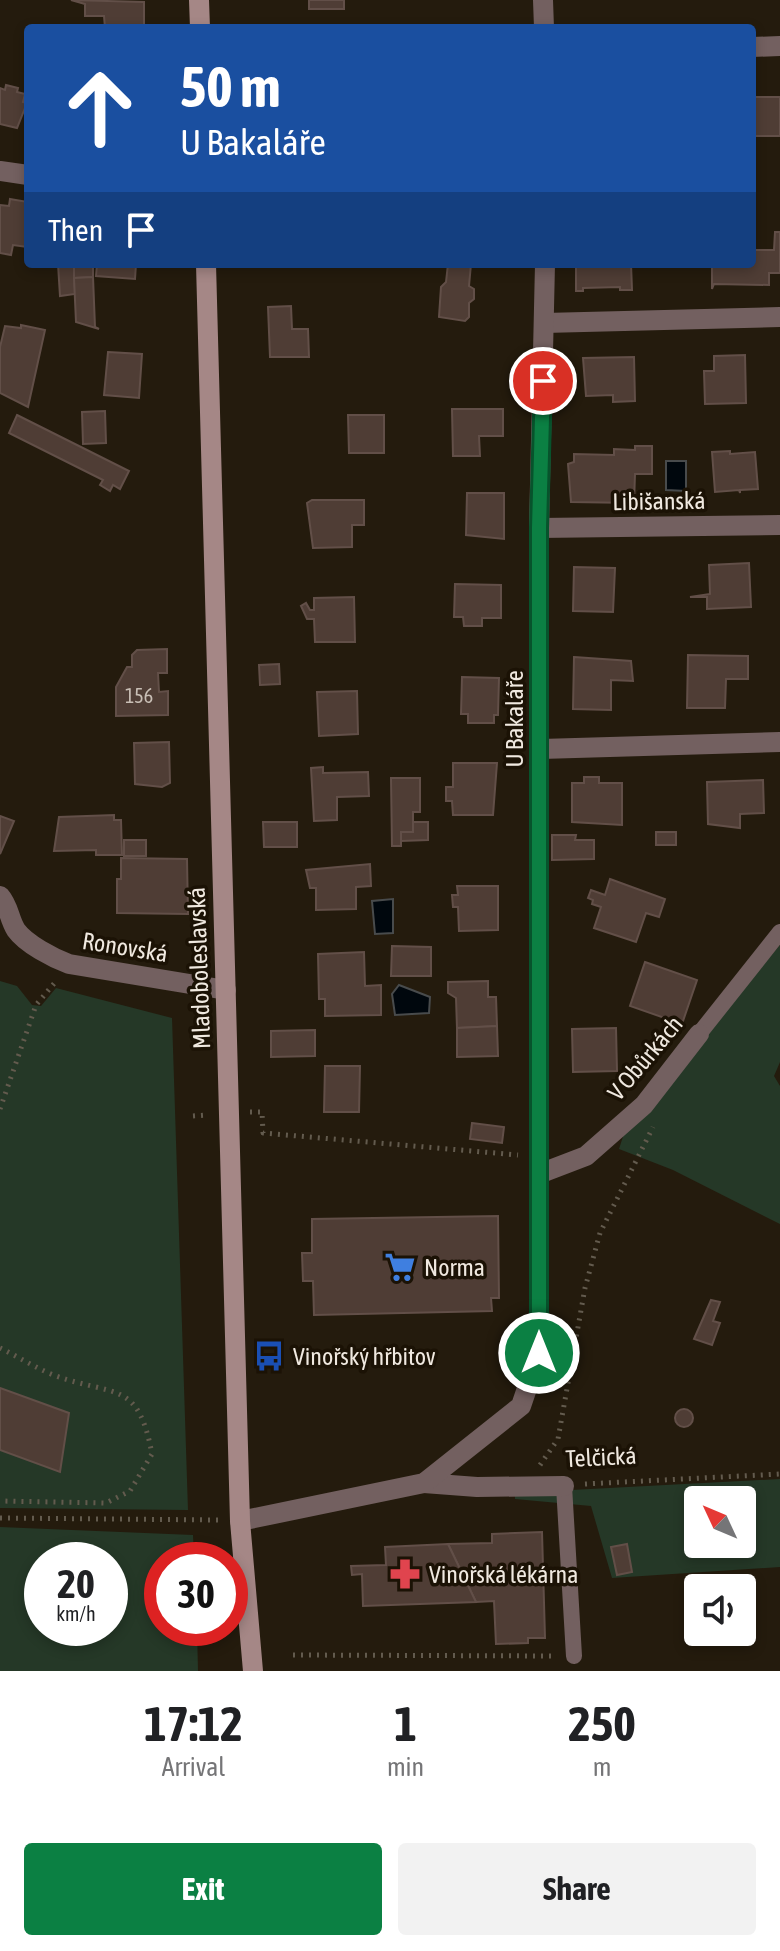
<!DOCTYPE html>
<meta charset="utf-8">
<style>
body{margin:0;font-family:"Asap Condensed",sans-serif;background:#f2f2f2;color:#202124;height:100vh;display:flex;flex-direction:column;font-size:30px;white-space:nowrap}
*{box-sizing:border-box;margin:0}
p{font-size:26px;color:#757577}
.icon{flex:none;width:44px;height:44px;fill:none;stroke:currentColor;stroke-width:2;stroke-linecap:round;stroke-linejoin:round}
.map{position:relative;height:1671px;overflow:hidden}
.panel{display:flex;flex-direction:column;background:#fff;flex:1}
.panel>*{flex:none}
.hud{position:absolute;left:24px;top:24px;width:732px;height:244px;border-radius:8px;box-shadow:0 4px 12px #0003;background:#1a4fa0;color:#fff;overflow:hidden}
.needle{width:52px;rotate:314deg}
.tools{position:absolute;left:684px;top:1486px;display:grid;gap:16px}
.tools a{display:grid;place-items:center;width:72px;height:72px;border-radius:8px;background:#fff;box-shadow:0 4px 12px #0003;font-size:40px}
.speed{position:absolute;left:24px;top:1542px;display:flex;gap:16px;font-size:40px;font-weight:700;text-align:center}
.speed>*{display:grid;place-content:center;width:104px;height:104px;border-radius:50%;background:#fff;box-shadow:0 4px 12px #0003;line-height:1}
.speed small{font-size:20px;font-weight:400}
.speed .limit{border:12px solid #d22;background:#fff;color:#111}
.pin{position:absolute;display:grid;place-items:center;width:68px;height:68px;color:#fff;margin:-34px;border:4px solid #fff;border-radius:50%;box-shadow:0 2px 8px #0007}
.me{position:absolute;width:88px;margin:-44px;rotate:0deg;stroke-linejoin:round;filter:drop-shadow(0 0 6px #0008)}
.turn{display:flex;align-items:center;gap:28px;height:168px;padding:0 24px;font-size:36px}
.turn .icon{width:104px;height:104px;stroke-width:2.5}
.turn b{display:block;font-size:56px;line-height:68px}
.then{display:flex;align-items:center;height:76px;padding:0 24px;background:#0003;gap:16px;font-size:30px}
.eta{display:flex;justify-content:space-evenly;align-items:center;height:136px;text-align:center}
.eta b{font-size:48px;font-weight:700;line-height:56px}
.action{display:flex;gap:16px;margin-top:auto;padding:16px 24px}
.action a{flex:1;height:92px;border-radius:8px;background:#0b8043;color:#fff;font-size:32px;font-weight:700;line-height:92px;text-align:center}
.action a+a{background:#f2f2f2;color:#202124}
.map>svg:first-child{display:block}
</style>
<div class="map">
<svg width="780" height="1671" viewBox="0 0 780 1671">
<rect width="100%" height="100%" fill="#241b0d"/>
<!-- green -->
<g fill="#253827" fill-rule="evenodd">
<polygon points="780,945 780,1062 774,1076 780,1086 780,1224 673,1170 619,1149 627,1124"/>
<polygon points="0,981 17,986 32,1005 41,1006 56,988 172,1018 188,1510 0,1508 0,1450 60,1472 69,1413 0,1388"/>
<path d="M 780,1479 L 780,1567 L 612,1578 L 591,1506 L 515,1499 L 515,1493 ZM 698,1500 L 742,1500 L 742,1544 L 698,1544 ZM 626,1544 L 632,1571 L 617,1575 L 612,1548 Z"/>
<path d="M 0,1527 L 193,1535 L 194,1560 L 162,1560 L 162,1628 L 197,1628 L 198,1671 L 0,1671 ZM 42,1560 L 110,1560 L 110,1628 L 42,1628 Z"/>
</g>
<!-- water -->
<g fill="#00070d" stroke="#484b4c" stroke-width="2">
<polygon points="666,461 686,461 686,491 666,490"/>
<polygon points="393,899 393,933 375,934 372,901"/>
<polygon points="399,985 430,997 429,1013 395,1015 392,994"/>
</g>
<!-- building -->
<g fill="#4f3d35" stroke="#624f48" stroke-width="2">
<polygon points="71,0 144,2 144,28 105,28 104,16 85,16 85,4"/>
<rect x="309" y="0" width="35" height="9"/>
<polygon points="6,85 18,88 17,92 25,94 23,102 27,103 17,128 0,124 0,88 5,90"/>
<rect x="752" y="97" width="28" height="39"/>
<polygon points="10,199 28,202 28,247 13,245 11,255 0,253 0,205 9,206"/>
<polygon points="775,232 780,232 780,273 769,273 769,285 714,284 712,289 712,264 752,264 752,250 774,250"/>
<polygon points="58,264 74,264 75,294 60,296"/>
<polygon points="74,264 93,264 93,277 74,278"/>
<polygon points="97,264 136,264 135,279 96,276"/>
<polygon points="448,264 471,264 469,286 474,289 474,299 469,303 469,317 465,321 439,317 441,287 446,282"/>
<polygon points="576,264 631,264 632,290 620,290 620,287 583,288 583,291 576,291"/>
<polygon points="93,277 95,327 99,329 76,322 74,278"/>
<polygon points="291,306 292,329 308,329 309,357 270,357 268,307"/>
<polygon points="21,325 45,330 28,407 0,393 0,347 5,326 21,328"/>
<polygon points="108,352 142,354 139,398 104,395"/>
<polygon points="745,355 746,403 705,404 704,371 714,371 714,356"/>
<polygon points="634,357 635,401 613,402 613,395 586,396 583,358"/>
<polygon points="452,409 503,409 503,436 479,436 480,456 453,456"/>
<polygon points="105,411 106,443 83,444 82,412"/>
<polygon points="17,415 129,471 120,489 113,485 110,491 100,485 103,480 9,433"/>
<polygon points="348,415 384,415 384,453 349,453"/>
<polygon points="635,446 652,446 652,474 635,474 634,503 571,502 568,464 574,462 574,454 614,455 614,449 635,450"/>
<polygon points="730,451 730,454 755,452 758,489 740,490 740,493 739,490 715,492 712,452"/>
<polygon points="467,493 504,493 504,539 466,535"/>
<polygon points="312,500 364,500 364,525 352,525 352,547 313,548 307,503"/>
<polygon points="749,563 751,607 707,609 707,597 690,597 710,594 709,565"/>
<polygon points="574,567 615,568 613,612 573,611"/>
<polygon points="455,584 501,585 501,618 482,618 482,626 464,626 463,617 454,617"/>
<polygon points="354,597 355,642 315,642 314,619 307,619 301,606 306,603 310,610 314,610 314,598"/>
<polygon points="167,649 167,673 158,673 159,692 168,691 168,715 116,716 116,687 127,667 132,667 132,655 137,650"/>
<polygon points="688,655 748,656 748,679 726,679 725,708 687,708"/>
<polygon points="574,657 631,661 633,681 611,680 611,710 573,709"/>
<polygon points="279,664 280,684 260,685 259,665"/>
<polygon points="462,677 499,678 498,715 494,715 494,723 468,723 468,714 461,714"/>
<polygon points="357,691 358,734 319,736 317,692"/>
<polygon points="169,742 170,783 162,787 135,784 134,743"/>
<polygon points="453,763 497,763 493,815 453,815 452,801 446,801 446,787 453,787"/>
<polygon points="323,767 323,773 368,772 369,796 337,797 337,820 314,821 311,768"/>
<polygon points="584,777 599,777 599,783 622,783 622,825 572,822 572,783 584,783"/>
<polygon points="391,778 420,778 420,812 413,812 413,832 401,832 401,846 392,846"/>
<polygon points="763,780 764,813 740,814 740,828 708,824 707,782"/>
<polygon points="114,815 114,820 121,820 122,855 96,855 96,850 54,851 59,817"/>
<polygon points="0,816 14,821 0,854"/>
<polygon points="263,822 297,822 297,847 264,847"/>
<polygon points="413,822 428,822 428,840 401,841 401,832 413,832"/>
<rect x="656" y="832" width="20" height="13"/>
<polygon points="552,835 576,835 575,840 594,840 594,859 552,860"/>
<rect x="124" y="840" width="22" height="16"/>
<polygon points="121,858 187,859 188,914 117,913 117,879 121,879"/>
<polygon points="370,864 371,886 356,887 356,909 316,910 316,888 310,888 306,870"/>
<polygon points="610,879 665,899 659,917 646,913 636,942 594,928 601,907 592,904 593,900 588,898 591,890 605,895"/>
<polygon points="457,886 498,886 498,930 459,931 458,907 453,907 452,895 458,895"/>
<polygon points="392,946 431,947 431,976 391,976"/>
<polygon points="364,952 365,986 381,985 381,1015 325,1016 325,999 319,999 318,954"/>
<polygon points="645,962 697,980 682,1024 630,1006"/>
<polygon points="488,981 488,997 496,997 497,1026 457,1028 456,998 448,993 448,982"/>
<polygon points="497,1026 498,1056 457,1057 457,1028"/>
<polygon points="616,1028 617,1071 573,1072 572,1029"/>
<polygon points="315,1030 315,1056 271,1057 271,1031"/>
<polygon points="325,1066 360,1066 359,1112 324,1112"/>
<polygon points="472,1123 504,1127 502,1143 470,1139"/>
<polygon points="498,1216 499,1298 491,1298 492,1311 314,1315 313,1281 303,1281 302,1253 312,1253 312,1219"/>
<polygon points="711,1300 720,1302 713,1321 720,1323 712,1345 694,1339"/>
<polygon points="0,1388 69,1413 60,1472 0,1450"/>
<circle cx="684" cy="1418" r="9"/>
<polygon points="542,1532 545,1638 528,1638 528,1643 496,1644 494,1601 476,1602 448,1544 492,1543 492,1534"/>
<polygon points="448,1544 476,1602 363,1606 362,1574 352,1575 351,1566 386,1565 385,1547"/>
<polygon points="627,1544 632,1572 617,1575 611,1547"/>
</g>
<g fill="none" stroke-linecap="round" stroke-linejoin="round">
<!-- path -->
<g stroke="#635b4e" stroke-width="5" stroke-dasharray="2 6" stroke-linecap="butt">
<polyline points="0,1109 36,1005 57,980"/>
<polyline points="250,1112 262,1112 263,1133 518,1155"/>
<polyline points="193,1116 208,1115"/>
<path d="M 0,1348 C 19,1357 37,1369 56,1376 C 116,1397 138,1380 152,1454 L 130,1491 L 106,1503 L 0,1501"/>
<polyline points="540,1465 558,1439 585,1288 600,1233 653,1127"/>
<polyline points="585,1484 780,1474"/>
<polyline points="0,1518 219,1520"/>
<polyline points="293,1655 557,1656"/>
</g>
<!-- service -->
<g stroke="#736060" stroke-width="16">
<polyline points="699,1034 780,932"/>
<polyline points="564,1486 574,1656"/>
</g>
<!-- minor -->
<g stroke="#736060" stroke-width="20">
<polyline points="543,0 544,28"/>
<polyline points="752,47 780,46"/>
<polyline points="0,171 28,175"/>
<polyline points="544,323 780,317"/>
<polyline points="539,528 780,525"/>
<polyline points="541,749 780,742"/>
<path d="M 0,896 C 9,906 9,919 16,930 C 26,944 53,958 69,964 L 226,990"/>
<polyline points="539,1174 586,1156 644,1105 699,1034"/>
<polyline points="424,1483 477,1487 564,1486"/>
<polyline points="240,1521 424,1483 521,1406 539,1353 539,528 545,264"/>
</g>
<!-- secondary -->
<g stroke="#a58786" stroke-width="20">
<polyline points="199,0 200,28"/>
<polyline points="206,264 240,1521 253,1671"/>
</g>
</g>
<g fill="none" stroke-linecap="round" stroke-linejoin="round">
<!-- route casing -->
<g stroke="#07532c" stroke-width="20">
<polyline id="route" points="539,1353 539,528 543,381"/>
</g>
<!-- route -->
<use href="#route" stroke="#0b8043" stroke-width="14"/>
</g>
<!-- icons -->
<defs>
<g id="supermarket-bare" transform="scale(2.4)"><path d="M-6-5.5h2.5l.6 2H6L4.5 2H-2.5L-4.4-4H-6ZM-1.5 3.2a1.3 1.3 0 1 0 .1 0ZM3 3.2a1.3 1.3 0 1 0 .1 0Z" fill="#3f7fe0" stroke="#1b1205" stroke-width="2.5" paint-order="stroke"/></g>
<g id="bus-bare" transform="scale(2.4)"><path d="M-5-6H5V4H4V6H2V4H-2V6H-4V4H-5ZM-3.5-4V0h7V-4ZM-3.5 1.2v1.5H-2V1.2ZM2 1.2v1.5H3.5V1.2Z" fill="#1a4fb4" stroke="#1b1205" stroke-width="2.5" paint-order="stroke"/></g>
<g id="pharmacy-bare" transform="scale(2.4)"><path d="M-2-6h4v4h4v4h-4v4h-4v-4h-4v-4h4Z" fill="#e0444e" stroke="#1b1205" stroke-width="2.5" paint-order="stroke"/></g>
</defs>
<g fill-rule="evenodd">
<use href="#supermarket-bare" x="400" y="1267"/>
<use href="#bus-bare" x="269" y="1356"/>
<use href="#pharmacy-bare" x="405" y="1574"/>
</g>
<g text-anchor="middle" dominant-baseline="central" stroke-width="7" stroke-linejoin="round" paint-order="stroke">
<!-- number labels -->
<g font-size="20" fill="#c8beb5">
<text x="139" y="695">156</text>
</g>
<!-- street labels -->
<g font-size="24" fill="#f0e9e0" stroke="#1b1205">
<text transform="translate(659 501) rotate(-1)">Libišanská</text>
<text transform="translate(514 719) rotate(-90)">U Bakaláře</text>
<text transform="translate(125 947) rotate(9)">Ronovská</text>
<text transform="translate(199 968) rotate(-92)">Mladoboleslavská</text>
<text transform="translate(645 1058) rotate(-50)">V Obůrkách</text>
<text transform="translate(601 1457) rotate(-3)">Telčická</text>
</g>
<!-- poi labels -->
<g font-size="24" fill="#f0e9e0" stroke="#1b1205" text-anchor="start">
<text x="424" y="1267">Norma</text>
<text x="293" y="1356">Vinořský hřbitov</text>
<text x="429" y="1574">Vinořská lékárna</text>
</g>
</g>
</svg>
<div class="tools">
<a><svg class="needle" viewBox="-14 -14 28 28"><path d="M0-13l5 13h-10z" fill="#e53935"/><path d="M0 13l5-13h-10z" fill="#757577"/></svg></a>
<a><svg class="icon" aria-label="sound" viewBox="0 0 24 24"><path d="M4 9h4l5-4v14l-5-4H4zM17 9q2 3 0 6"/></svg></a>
</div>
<div class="speed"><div>20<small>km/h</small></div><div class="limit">30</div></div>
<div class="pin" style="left:543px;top:381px;background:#d93025"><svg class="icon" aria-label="arrive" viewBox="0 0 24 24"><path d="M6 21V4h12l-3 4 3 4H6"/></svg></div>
<svg class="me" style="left:539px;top:1353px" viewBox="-20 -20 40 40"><circle r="17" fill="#0b8043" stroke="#fff" stroke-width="3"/><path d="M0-11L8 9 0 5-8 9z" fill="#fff"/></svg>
<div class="hud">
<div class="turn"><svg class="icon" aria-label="ahead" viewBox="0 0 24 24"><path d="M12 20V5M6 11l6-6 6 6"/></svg><div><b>50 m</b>U Bakaláře</div></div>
<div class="then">Then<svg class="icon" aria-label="arrive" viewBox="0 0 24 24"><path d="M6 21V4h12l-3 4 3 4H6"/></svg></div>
</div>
</div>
<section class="panel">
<div class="eta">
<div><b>17:12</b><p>Arrival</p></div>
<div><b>1</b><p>min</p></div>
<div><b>250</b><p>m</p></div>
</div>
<div class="action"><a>Exit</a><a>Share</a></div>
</section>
